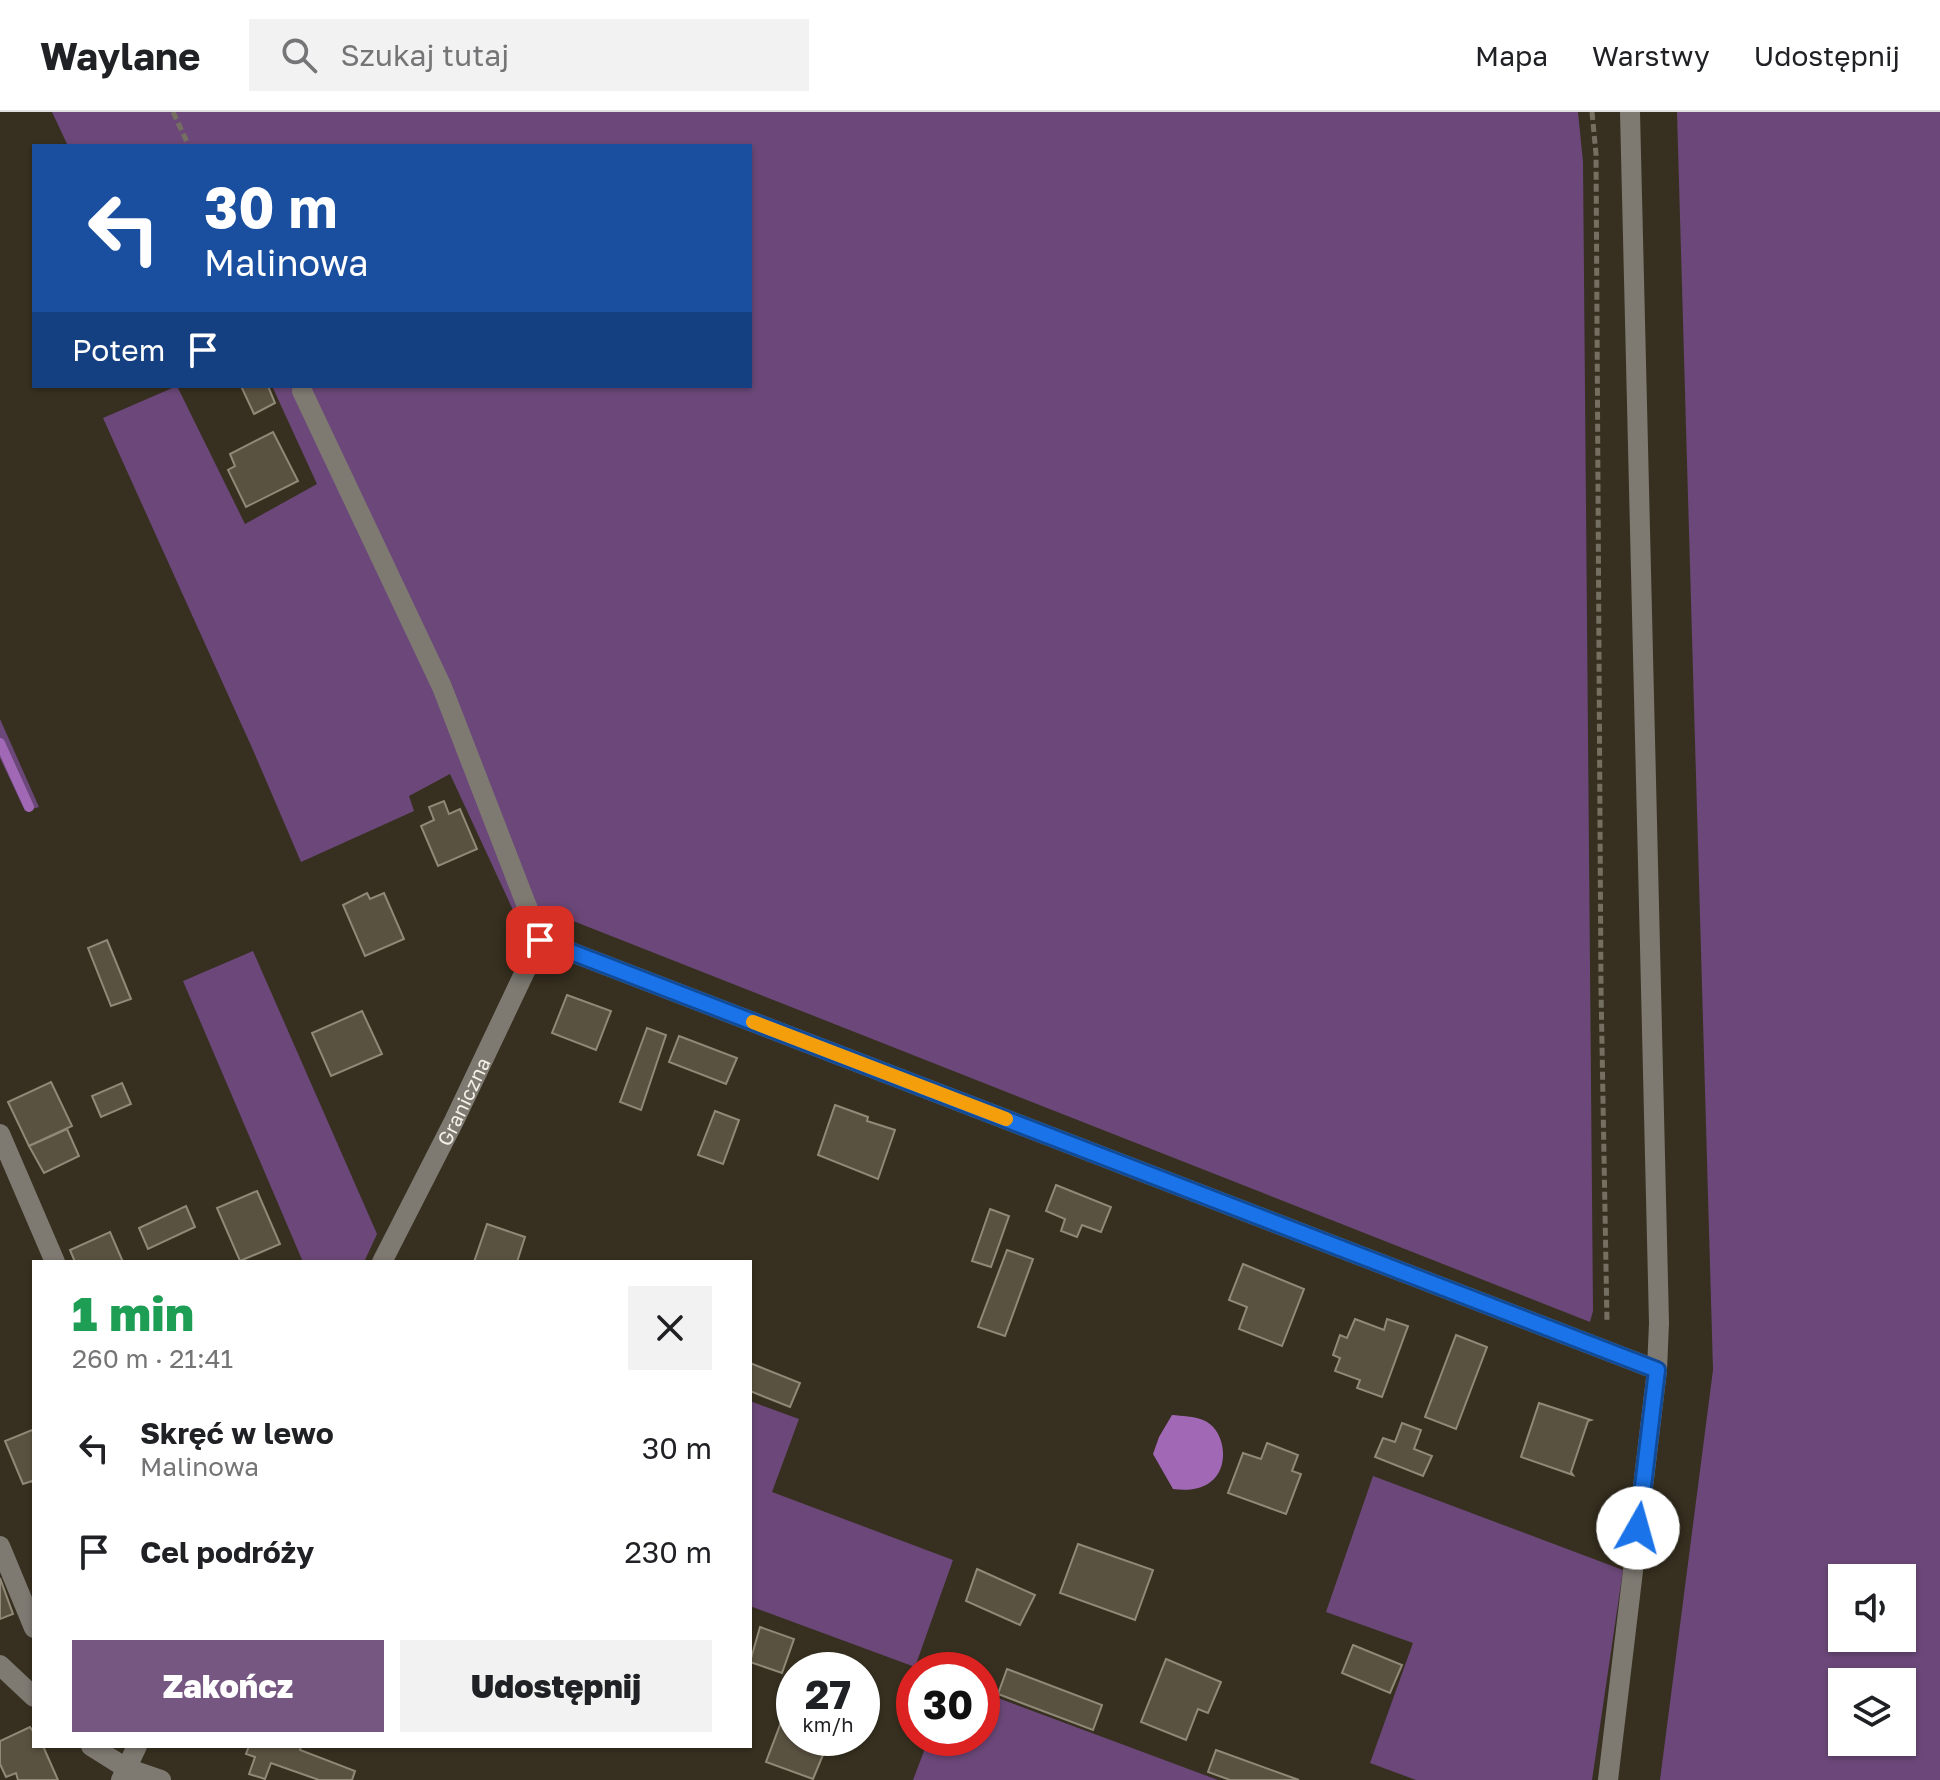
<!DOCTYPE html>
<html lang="pl">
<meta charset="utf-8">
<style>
body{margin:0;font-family:"Golos Text",sans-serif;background:#f2f2f2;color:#202124;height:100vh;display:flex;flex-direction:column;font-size:30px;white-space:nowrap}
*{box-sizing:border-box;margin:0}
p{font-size:26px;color:#757577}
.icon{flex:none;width:44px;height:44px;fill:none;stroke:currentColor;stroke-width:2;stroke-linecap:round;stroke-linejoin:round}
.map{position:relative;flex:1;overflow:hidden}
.panel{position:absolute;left:32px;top:1148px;width:720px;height:488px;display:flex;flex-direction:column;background:#fff;border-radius:0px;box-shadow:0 2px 6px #0004}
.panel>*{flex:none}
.hud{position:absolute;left:32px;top:32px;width:720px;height:244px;border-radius:0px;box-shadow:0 2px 6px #0004;background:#1a4fa0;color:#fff;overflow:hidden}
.buttons{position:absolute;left:1828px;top:1452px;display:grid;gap:16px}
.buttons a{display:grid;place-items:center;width:88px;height:88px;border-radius:0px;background:#fff;box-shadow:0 2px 6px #0004;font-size:40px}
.speed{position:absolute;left:776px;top:1540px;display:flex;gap:16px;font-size:40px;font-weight:700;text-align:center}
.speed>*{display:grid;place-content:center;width:104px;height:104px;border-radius:50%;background:#fff;box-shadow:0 2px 6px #0004;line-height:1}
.speed small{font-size:20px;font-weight:400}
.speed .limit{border:12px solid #d22;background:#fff;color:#111}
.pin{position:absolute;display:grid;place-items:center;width:68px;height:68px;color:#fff;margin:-34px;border-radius:16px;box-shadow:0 4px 12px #0006}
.me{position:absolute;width:88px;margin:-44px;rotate:7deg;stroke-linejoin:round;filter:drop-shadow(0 0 6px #0008)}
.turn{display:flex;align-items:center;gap:28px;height:168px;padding:0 40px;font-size:36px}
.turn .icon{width:104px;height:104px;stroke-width:2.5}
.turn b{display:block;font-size:56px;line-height:68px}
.then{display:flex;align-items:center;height:76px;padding:0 40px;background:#0003;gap:16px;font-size:30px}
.round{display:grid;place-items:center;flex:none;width:84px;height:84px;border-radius:0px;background:#f2f2f2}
.summary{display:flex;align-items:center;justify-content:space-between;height:136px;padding:0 40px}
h1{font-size:48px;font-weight:800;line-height:60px;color:#1e9e55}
.button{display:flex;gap:16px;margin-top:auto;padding:16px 40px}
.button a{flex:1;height:92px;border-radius:0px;background:#755782;color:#fff;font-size:32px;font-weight:800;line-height:92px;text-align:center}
.button a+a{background:#f2f2f2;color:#202124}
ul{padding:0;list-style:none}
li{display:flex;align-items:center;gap:24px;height:104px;padding:0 40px}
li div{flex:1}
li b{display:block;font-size:30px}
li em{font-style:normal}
header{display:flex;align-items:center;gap:48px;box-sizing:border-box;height:112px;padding:0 40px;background:#fff;border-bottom:2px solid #e0e0e0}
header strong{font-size:38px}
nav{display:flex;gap:44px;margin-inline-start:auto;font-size:28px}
.search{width:560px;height:72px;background:#f2f2f2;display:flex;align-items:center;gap:20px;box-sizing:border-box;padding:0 28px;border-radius:0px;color:#757577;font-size:30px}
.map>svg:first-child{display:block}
</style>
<header>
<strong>Waylane</strong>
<div class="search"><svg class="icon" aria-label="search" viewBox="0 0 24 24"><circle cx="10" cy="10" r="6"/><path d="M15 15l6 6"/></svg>Szukaj tutaj</div>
<nav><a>Mapa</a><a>Warstwy</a><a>Udostępnij</a></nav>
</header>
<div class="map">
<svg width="1940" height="1668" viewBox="0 0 1940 1668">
<rect width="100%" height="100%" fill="#373020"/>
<!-- green -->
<g fill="#6b4879" fill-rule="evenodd">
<polygon points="52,0 1578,0 1583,50 1593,1199 1590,1210 558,803 525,824 450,662 409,684 414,699 301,750 253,638 103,306 177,274 245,412 317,372 272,274 750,274 750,34 68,34"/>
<path d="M 1677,0 L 1940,0 L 1940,1668 L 1660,1668 L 1713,1258 ZM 1842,1466 L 1902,1466 L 1902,1526 L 1842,1526 ZM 1842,1570 L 1902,1570 L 1902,1630 L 1842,1630 Z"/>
<polygon points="0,607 39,695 25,699 0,646"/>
<polygon points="253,839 377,1122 364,1150 303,1150 183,869"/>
<polygon points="750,1289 799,1307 772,1380 953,1448 915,1555 750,1494"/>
<polygon points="1373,1364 1623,1458 1592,1668 1416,1668 1370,1651 1413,1531 1326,1500"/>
<polygon points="982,1580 1218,1668 913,1668 929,1626 982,1626"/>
</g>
<!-- water -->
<path fill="#a068b5" d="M 1172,1303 C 1182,1304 1194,1304 1203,1308 C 1224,1316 1230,1351 1214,1367 C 1203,1378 1187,1379 1173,1377 L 1153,1342 L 1159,1325 Z"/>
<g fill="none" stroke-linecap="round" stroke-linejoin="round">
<!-- stream -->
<polyline stroke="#a068b5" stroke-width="10" points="0,631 29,695"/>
</g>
<!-- building -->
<g fill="#5a5241" stroke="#918977" stroke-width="2">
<polygon points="241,274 268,274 275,291 254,302"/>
<polygon points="273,320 298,369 246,395 228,358 235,354 230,342"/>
<polygon points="444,689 449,702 460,697 477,737 438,754 421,714 434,708 429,695"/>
<polygon points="367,781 370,787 384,781 404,827 365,844 343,793"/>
<polygon points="107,828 131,887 111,894 88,836"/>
<polygon points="567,883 611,899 596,938 552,921"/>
<polygon points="362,899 382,942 331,964 312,921"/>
<polygon points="647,916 666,923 641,998 620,990"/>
<polygon points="679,924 737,946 726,972 669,950"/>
<polygon points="51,970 72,1014 29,1034 8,990"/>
<polygon points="122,971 131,992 101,1005 92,984"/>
<polygon points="835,993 868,1005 867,1009 895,1018 878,1067 818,1043"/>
<polygon points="715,999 739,1008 723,1052 698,1043"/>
<polygon points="67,1017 79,1044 44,1061 29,1034"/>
<polygon points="1056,1073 1111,1095 1101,1120 1082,1113 1077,1125 1061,1119 1065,1107 1046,1099"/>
<polygon points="257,1079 280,1132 240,1149 217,1096"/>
<polygon points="186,1094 195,1115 148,1137 139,1116"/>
<polygon points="990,1097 1009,1104 991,1155 972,1149"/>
<polygon points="487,1112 525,1125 517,1150 474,1150"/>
<polygon points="110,1120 123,1150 75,1150 70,1138"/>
<polygon points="1007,1138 1033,1147 1005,1224 978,1215"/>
<polygon points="1243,1152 1304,1177 1282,1234 1239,1217 1247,1195 1229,1188"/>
<polygon points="1355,1207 1384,1218 1387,1207 1408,1214 1382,1285 1357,1276 1360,1268 1335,1259 1340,1246 1333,1243 1340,1223 1347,1226"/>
<polygon points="1456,1223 1487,1235 1456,1317 1425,1305"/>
<polygon points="750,1251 800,1271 790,1295 750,1279"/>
<polygon points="1539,1291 1591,1308 1588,1309 1571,1360 1573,1363 1521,1345"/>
<polygon points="1402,1311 1421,1318 1414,1337 1432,1344 1423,1364 1375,1345 1383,1326 1395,1330"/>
<polygon points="32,1318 34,1322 34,1374 32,1369 23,1372 5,1329"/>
<polygon points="1267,1331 1298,1343 1292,1359 1301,1362 1286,1402 1228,1381 1243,1341 1261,1347"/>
<polygon points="1078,1432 1153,1458 1135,1508 1060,1481"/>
<polygon points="977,1457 1035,1483 1020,1513 966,1489"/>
<polygon points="0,1466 13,1502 0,1507"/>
<polygon points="760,1515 794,1527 782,1561 750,1550"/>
<polygon points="1353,1533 1402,1553 1390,1581 1342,1561"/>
<polygon points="1166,1547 1221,1570 1208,1601 1198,1597 1186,1628 1141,1610"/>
<polygon points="1007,1557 1102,1593 1093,1618 998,1582"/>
<polygon points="794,1576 794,1626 830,1626 813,1667 766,1650"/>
<polygon points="30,1615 34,1621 34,1634 43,1634 58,1668 18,1668 16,1661 6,1665 0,1652 0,1629"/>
<polygon points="249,1634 301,1634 300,1638 355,1659 352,1668 319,1668 271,1651 265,1667 249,1662 255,1645 246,1642"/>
<polygon points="1216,1638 1299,1668 1230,1668 1208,1660"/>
</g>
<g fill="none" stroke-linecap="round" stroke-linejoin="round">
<!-- path -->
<g stroke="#756f61" stroke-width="5" stroke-dasharray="8 4" stroke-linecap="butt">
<polyline points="173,0 189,34"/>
<polyline points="1592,0 1596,42 1601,877 1607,1211"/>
</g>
<!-- minor -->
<g stroke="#7e7a72" stroke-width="20">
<polyline points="302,279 442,575 540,828"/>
<polyline points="540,828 1657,1258"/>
<polyline points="0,1022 55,1150"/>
<path id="s1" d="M 382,1150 L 454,1009 L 540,828"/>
<polyline points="0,1434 34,1516"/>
<polyline points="0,1553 34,1585"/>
<polyline points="91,1634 126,1656 161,1668"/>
<polyline points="121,1668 137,1634"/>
<polyline points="1608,1668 1657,1258 1659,1211 1630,0"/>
</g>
</g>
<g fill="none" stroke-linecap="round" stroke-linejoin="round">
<!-- route casing -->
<g stroke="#114b97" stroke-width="20">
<polyline id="route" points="540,828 1657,1258 1638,1416"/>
</g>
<!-- route -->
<use href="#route" stroke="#1a73e8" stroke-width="14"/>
<!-- slow -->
<polyline stroke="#f59e0b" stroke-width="14" points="753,910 1006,1007"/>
</g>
<g text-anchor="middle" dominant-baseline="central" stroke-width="8" stroke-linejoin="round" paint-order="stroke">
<!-- street labels -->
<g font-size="20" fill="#f5f0e6" stroke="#2d2617">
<text stroke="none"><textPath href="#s1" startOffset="180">Graniczna</textPath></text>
</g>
</g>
</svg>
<div class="buttons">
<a><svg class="icon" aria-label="sound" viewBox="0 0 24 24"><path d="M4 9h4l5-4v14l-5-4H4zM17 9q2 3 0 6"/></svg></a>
<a><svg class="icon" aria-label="layers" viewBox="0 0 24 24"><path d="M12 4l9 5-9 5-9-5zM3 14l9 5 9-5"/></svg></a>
</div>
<div class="speed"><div>27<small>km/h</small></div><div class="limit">30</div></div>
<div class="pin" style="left:540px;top:828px;background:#d93025"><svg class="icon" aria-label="arrive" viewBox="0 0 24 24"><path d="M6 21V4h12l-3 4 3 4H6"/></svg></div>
<svg class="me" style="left:1638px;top:1416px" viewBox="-20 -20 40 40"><circle r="19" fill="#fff"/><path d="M0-13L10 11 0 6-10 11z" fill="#1a73e8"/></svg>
<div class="hud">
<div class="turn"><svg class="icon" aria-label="left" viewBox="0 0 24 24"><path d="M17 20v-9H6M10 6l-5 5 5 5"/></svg><div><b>30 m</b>Malinowa</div></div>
<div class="then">Potem<svg class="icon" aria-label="arrive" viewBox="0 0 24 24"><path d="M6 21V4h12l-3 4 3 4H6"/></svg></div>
</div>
<section class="panel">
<div class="summary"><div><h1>1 min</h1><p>260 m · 21:41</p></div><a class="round"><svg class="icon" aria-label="close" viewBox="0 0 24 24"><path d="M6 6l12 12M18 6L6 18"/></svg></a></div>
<ul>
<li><svg class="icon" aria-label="left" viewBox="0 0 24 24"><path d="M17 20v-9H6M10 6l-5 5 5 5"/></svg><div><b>Skręć w lewo</b><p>Malinowa</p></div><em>30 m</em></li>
<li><svg class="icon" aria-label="arrive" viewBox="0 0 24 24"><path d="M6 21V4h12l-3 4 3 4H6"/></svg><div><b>Cel podróży</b></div><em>230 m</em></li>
</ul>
<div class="button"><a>Zakończ</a><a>Udostępnij</a></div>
</section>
</div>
